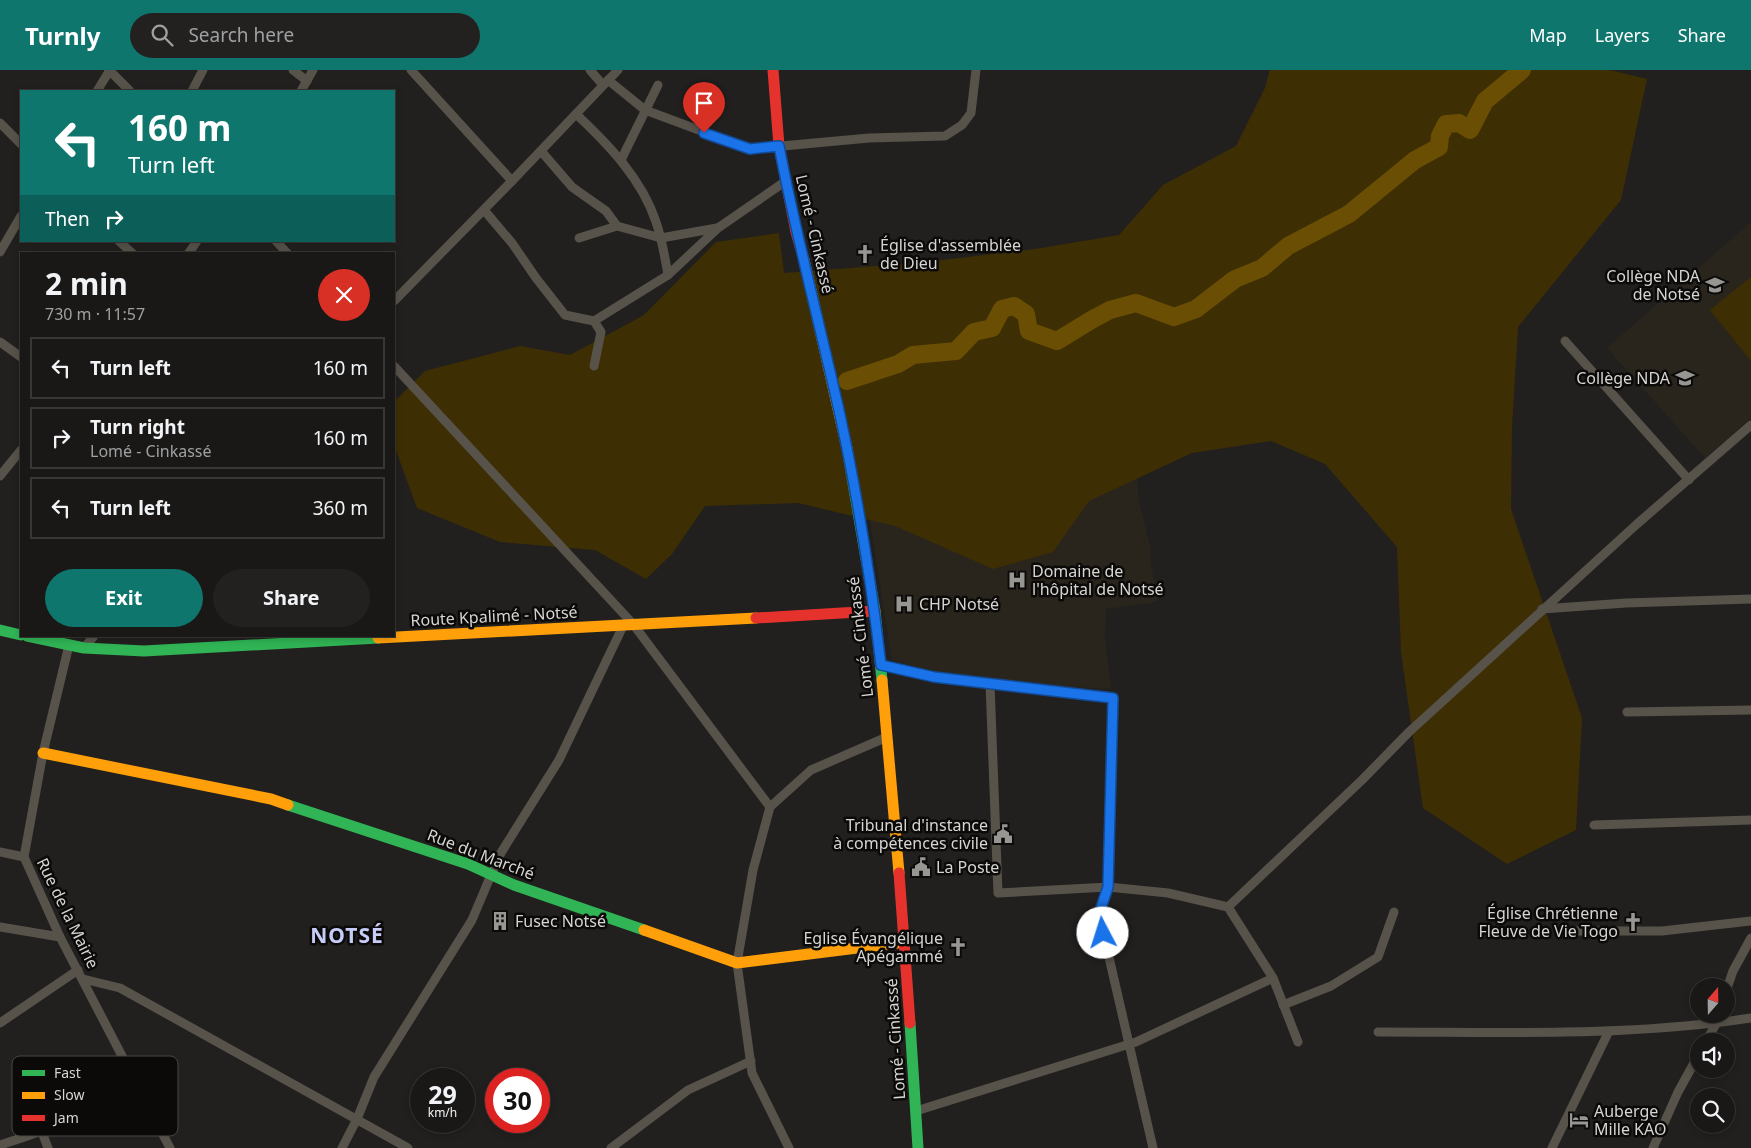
<!DOCTYPE html>
<meta charset="utf-8">
<style>
body{margin:0;font-family:"Noto Sans",sans-serif;background:#22211f;color:#f1f3f6;height:100vh;display:flex;flex-direction:column;font-size:19px;white-space:nowrap}
*{box-sizing:border-box;margin:0}
p{font-size:16px;color:#9fa0a1}
.icon{flex:none;width:28px;height:28px;fill:none;stroke:currentColor;stroke-width:2;stroke-linecap:round;stroke-linejoin:round}
.map{position:relative;flex:1;overflow:hidden}
.drawer{position:absolute;left:20px;top:182px;width:375px;height:385px;display:flex;flex-direction:column;background:#191816;border-radius:0px;box-shadow:0 2px 8px #0003,0 0 0 1px #373735}
.drawer>*{flex:none}
.banner{position:absolute;left:20px;top:20px;width:375px;height:152px;border-radius:0px;box-shadow:0 2px 8px #0003,0 0 0 1px #373735;background:#0f766e;color:#fff;overflow:hidden}
.needle{width:32px;rotate:20deg}
.controls{position:absolute;left:1690px;top:908px;display:grid;gap:10px}
.controls a{display:grid;place-items:center;width:45px;height:45px;border-radius:50%;background:#191816;box-shadow:0 2px 8px #0003,0 0 0 1px #373735;font-size:25px}
.speed{position:absolute;left:410px;top:998px;display:flex;gap:10px;font-size:25px;font-weight:700;text-align:center}
.speed>*{display:grid;place-content:center;width:65px;height:65px;border-radius:50%;background:#191816;box-shadow:0 2px 8px #0003,0 0 0 1px #373735;line-height:1}
.speed small{font-size:12px;font-weight:400}
.speed .limit{border:8px solid #d22;background:#fff;color:#111}
.pin{position:absolute;display:grid;place-items:center;width:42px;height:42px;color:#fff;margin:-51px -21px;border-radius:50% 50% 50% 0;rotate:-45deg;box-shadow:0 0 5px #0007}
.pin .icon{rotate:45deg}
.me{position:absolute;width:55px;margin:-28px;rotate:355deg;stroke-linejoin:round;filter:drop-shadow(0 0 4px #0008)}
.turn{display:flex;align-items:center;gap:18px;height:105px;padding:0 25px;font-size:22px}
.turn .icon{width:65px;height:65px;stroke-width:2.5}
.turn b{display:block;font-size:35px;line-height:42px}
.then{display:flex;align-items:center;height:48px;padding:0 25px;background:#0003;gap:10px;font-size:19px}
.round{display:grid;place-items:center;flex:none;width:52px;height:52px;border-radius:26px;background:#22211f}
.overview{display:flex;align-items:center;justify-content:space-between;height:85px;padding:0 25px}
h1{font-size:30px;font-weight:700;line-height:38px}
.cta{display:flex;gap:10px;margin-top:auto;padding:10px 25px}
.cta a{flex:1;height:58px;border-radius:30px;background:#0f766e;color:#fff;font-size:20px;font-weight:700;line-height:58px;text-align:center}
.cta a+a{background:#22211f;color:#f1f3f6}
ul{padding:0;list-style:none}
li{display:flex;align-items:center;gap:15px;height:62px;margin:0 10px 8px;padding:0 15px;border:2px solid #373735;border-radius:0px}
li div{flex:1}
li b{display:block;font-size:19px}
li em{font-style:normal}
header{display:flex;align-items:center;gap:30px;box-sizing:border-box;height:70px;padding:0 25px;background:#0f766e;color:#fff}
header strong{font-size:24px}
nav{display:flex;gap:28px;margin-inline-start:auto;font-size:18px}
.search{width:350px;height:45px;background:#22211f;display:flex;align-items:center;gap:12px;box-sizing:border-box;padding:0 18px;border-radius:28px;color:#9fa0a1;font-size:19px}
.map>svg:first-child{display:block}
</style>
<header>
<strong>Turnly</strong>
<div class="search"><svg class="icon" aria-label="search" viewBox="0 0 24 24"><circle cx="10" cy="10" r="6"/><path d="M15 15l6 6"/></svg>Search here</div>
<nav><a>Map</a><a>Layers</a><a>Share</a></nav>
</header>
<div class="map">
<svg width="1751" height="1078" viewBox="0 0 1751 1078">
<rect width="100%" height="100%" fill="#21201e"/>
<!-- built -->
<g fill="#29251d">
<polygon points="1751,152 1751,348 1705,388 1607,278"/>
<polygon points="1134,368 1139,432 1151,480 1150,489 1158,531 1151,533 1106,539 1105,566 1111,619 1047,616 950,607 892,590 859,383"/>
</g>
<!-- green -->
<g fill="#3e2e04">
<polygon points="1270,0 1610,0 1647,9 1621,130 1518,257 1512,357 1511,439 1582,648 1576,760 1507,794 1423,738 1401,582 1397,477 1325,394 1271,371 1192,383 1089,431 1053,482 993,499 895,456 798,433 705,436 672,484 646,509 595,480 500,472 417,438 394,375 394,332 425,301 520,276 570,285 644,245 716,172 779,163 784,203 917,193 1035,179 1119,165 1163,115 1236,76 1265,18"/>
<polygon points="1751,207 1751,291 1710,240"/>
</g>
<g fill="none" stroke-linecap="round" stroke-linejoin="round">
<!-- river -->
<polyline stroke="#694e03" stroke-width="18" points="847,311 898,294 913,285 956,281 974,262 992,258 1002,239 1014,236 1026,244 1029,261 1057,271 1093,249 1110,240 1136,233 1174,247 1196,239 1235,209 1262,198 1288,176 1349,144 1415,90 1439,77 1440,66 1446,54 1459,53 1470,60 1485,31 1522,0"/>
<!-- street -->
<g stroke="#57524a" stroke-width="9">
<polyline points="109,0 130,21"/>
<polyline points="293,0 307,11"/>
<polyline points="411,0 512,111"/>
<polyline points="590,0 603,15"/>
<polyline points="608,10 645,40 750,79 869,68 945,66 962,55 971,43 976,0"/>
<polyline points="97,21 110,0"/>
<polyline points="192,21 203,0"/>
<polyline points="301,21 313,0"/>
<path d="M 576,44 C 608,74 642,109 656,152 C 662,169 665,187 668,205"/>
<polyline points="0,53 21,74"/>
<polyline points="541,81 572,117 606,141 617,156"/>
<polyline points="621,90 658,15"/>
<polyline points="484,140 512,173 536,208 565,245 594,251 601,262 594,296"/>
<polyline points="579,168 617,156 661,168 717,158"/>
<polyline points="119,171 133,184"/>
<polyline points="276,171 288,184"/>
<polyline points="0,182 21,146"/>
<polyline points="188,184 197,171"/>
<polyline points="394,231 510,113 618,0"/>
<polyline points="594,251 668,205 718,158 786,111"/>
<polyline points="1565,271 1689,410"/>
<polyline points="0,272 21,287"/>
<polyline points="394,296 633,554 770,737"/>
<polyline points="0,406 21,380"/>
<polyline points="1542,539 1626,533 1751,529"/>
<polyline points="69,575 43,683 24,787 60,867 170,1078"/>
<polyline points="84,578 94,566"/>
<polyline points="881,595 934,607 1113,628 1108,817 1099,844 1153,1078"/>
<polyline points="990,614 998,823 1108,817 1168,823 1228,837 1273,908 1298,972"/>
<polyline points="1627,642 1751,640"/>
<polyline points="1594,755 1751,750"/>
<polyline points="0,782 24,787"/>
<polyline points="1228,837 1362,710 1409,662 1637,454 1751,355"/>
<polyline points="0,857 60,867"/>
<polyline points="1560,861 1662,861 1751,851"/>
<polyline points="83,909 120,918 408,1078"/>
<polyline points="1726,921 1733,901 1751,868"/>
<polyline points="1283,935 1331,916 1378,887 1394,842"/>
<polyline points="0,953 78,900"/>
<path d="M 1378,962 C 1502,962 1628,967 1751,948"/>
<polyline points="1706,971 1716,954 1719,944"/>
<polyline points="916,1041 1136,972 1273,908"/>
<polyline points="42,1062 48,1078"/>
<path d="M 0,1075 C 48,1060 94,1042 139,1019"/>
<polyline points="342,1078 357,1049 374,1007 472,850 499,786 559,690 623,556"/>
<polyline points="611,1078 688,1020 751,991"/>
<polyline points="789,1078 752,1003 737,893 753,800 770,737 811,700 887,667"/>
<polyline points="1552,1078 1609,961"/>
<polyline points="1653,1078 1678,1022 1699,984"/>
</g>
<!-- fast -->
<g stroke="#30b455" stroke-width="11">
<polyline points="847,378 875,541 882,610"/>
<polyline points="0,560 21,565"/>
<polyline points="27,566 84,578 144,581 378,568"/>
<polyline points="288,735 468,794 514,815 644,860"/>
<polyline points="910,953 918,1078"/>
</g>
<!-- slow -->
<g stroke="#ff9f0a" stroke-width="11">
<polyline points="804,190 847,378"/>
<polyline points="378,568 756,548"/>
<polyline points="882,610 899,803"/>
<polyline points="43,683 271,729 288,735"/>
<polyline points="644,860 737,893 905,872"/>
</g>
<!-- jam -->
<g stroke="#e5322d" stroke-width="11">
<polyline points="773,0 779,76 796,162 804,190"/>
<polyline points="756,548 875,541"/>
<polyline points="899,803 910,953"/>
</g>
</g>
<g fill="none" stroke-linecap="round" stroke-linejoin="round">
<!-- route casing -->
<g stroke="#114b97" stroke-width="12">
<path id="route" d="M 704,63 L 750,79 L 779,76 C 796,166 820,255 840,345 C 858,428 871,511 881,595 L 934,607 L 1113,628 L 1108,817 L 1099,844 L 1103,863"/>
</g>
<!-- route -->
<use href="#route" stroke="#1a73e8" stroke-width="9"/>
</g>
<!-- icons -->
<defs>
<g id="church-bare" transform="scale(1.5)"><path d="M-1.2-6h2.4v3.5h3.3v2.4h-3.3V6h-2.4V-.1h-3.3v-2.4h3.3Z" fill="#979693" stroke="#0b0a09" stroke-width="2.5" paint-order="stroke"/></g>
<g id="school-bare" transform="scale(1.5)"><path d="M0-5L7-2L0 1L-7-2ZM-4 1L0 2.5L4 1V4Q0 6-4 4Z" fill="#979693" stroke="#0b0a09" stroke-width="2.5" paint-order="stroke"/></g>
<g id="hospital-bare" transform="scale(1.5)"><path d="M-5-5h3v3.5h4V-5h3V5h-3V1.5h-4V5h-3Z" fill="#979693" stroke="#0b0a09" stroke-width="2.5" paint-order="stroke"/></g>
<g id="civic-bare" transform="scale(1.5)"><path d="M-.6-6.5H3V-4.5H.6V-3L4-1V1h2V6H-6V1h2V-1L-.6-3ZM-1.2 2.5V6h2.4V2.5Z" fill="#979693" stroke="#0b0a09" stroke-width="2.5" paint-order="stroke"/></g>
<g id="building-bare" transform="scale(1.5)"><path d="M-4-6H4V6H1V3H-1V6H-4ZM-2.5-4.3h1.7v1.8h-1.7ZM.8-4.3h1.7v1.8H.8ZM-2.5-1h1.7V.8h-1.7ZM.8-1h1.7V.8H.8Z" fill="#979693" stroke="#0b0a09" stroke-width="2.5" paint-order="stroke"/></g>
<g id="hotel-bare" transform="scale(1.5)"><path d="M-6-4.5h1.5V1H6V5H4.5V3h-9V5H-6ZM-4 0a1.8 1.8 0 1 1 3.6 0ZM.5 0V-2.5h3Q6-2.5 6 0Z" fill="#979693" stroke="#0b0a09" stroke-width="2.5" paint-order="stroke"/></g>
</defs>
<g fill-rule="evenodd">
<use href="#church-bare" x="865" y="184"/>
<use href="#school-bare" x="1715" y="215"/>
<use href="#school-bare" x="1685" y="308"/>
<use href="#hospital-bare" x="1017" y="510"/>
<use href="#hospital-bare" x="904" y="534"/>
<use href="#civic-bare" x="1003" y="764"/>
<use href="#civic-bare" x="921" y="797"/>
<use href="#building-bare" x="500" y="851"/>
<use href="#church-bare" x="1633" y="852"/>
<use href="#church-bare" x="958" y="877"/>
<use href="#hotel-bare" x="1579" y="1050"/>
</g>
<g text-anchor="middle" dominant-baseline="central" stroke-width="5" stroke-linejoin="round" paint-order="stroke">
<!-- street labels -->
<g font-size="16" fill="#d6d5d2" stroke="#0b0a09">
<text transform="translate(815 164) rotate(77)">Lomé - Cinkassé</text>
<text transform="translate(494 546) rotate(-3)">Route Kpalimé - Notsé</text>
<text transform="translate(860 567) rotate(-97)">Lomé - Cinkassé</text>
<text transform="translate(481 784) rotate(21)">Rue du Marché</text>
<text transform="translate(68 843) rotate(64)">Rue de la Mairie</text>
<text transform="translate(895 969) rotate(-94)">Lomé - Cinkassé</text>
</g>
<!-- poi labels -->
<g font-size="16" fill="#d6d5d2" stroke="#0b0a09" text-anchor="start">
<text x="880" y="175">Église d'assemblée<tspan x="880" dy="18">de Dieu</tspan></text>
<text x="1700" y="206" text-anchor="end">Collège NDA<tspan x="1700" dy="18">de Notsé</tspan></text>
<text x="1670" y="308" text-anchor="end">Collège NDA</text>
<text x="1032" y="501">Domaine de<tspan x="1032" dy="18">l'hôpital de Notsé</tspan></text>
<text x="919" y="534">CHP Notsé</text>
<text x="988" y="755" text-anchor="end">Tribunal d'instance<tspan x="988" dy="18">à compétences civile</tspan></text>
<text x="936" y="797">La Poste</text>
<text x="1618" y="843" text-anchor="end">Église Chrétienne<tspan x="1618" dy="18">Fleuve de Vie Togo</tspan></text>
<text x="515" y="851">Fusec Notsé</text>
<text x="943" y="868" text-anchor="end">Eglise Évangélique<tspan x="943" dy="18">Apégammé</tspan></text>
<text x="1594" y="1041">Auberge<tspan x="1594" dy="18">Mille KAO</tspan></text>
</g>
<!-- district labels -->
<g font-size="21" font-weight="bold" letter-spacing="1" fill="#c6ccf7" stroke="#0b0a09">
<text x="347" y="865">NOTSÉ</text>
</g>
</g>
<!-- legend -->
<rect x="12" y="986" width="166" height="80" rx="8" fill="#0b0a09" stroke="#484745" stroke-width="1"/>
<rect x="22" y="1000" width="23" height="6" fill="#30b455"/>
<rect x="22" y="1022" width="23" height="7" fill="#ff9f0a"/>
<rect x="22" y="1045" width="23" height="6" fill="#e5322d"/>
<g font-size="14" fill="#d6d5d2">
<text x="54" y="1008">Fast</text>
<text x="54" y="1030">Slow</text>
<text x="54" y="1053">Jam</text>
</g>
</svg>
<div class="controls">
<a><svg class="needle" viewBox="-14 -14 28 28"><path d="M0-13l5 13h-10z" fill="#e53935"/><path d="M0 13l5-13h-10z" fill="#9fa0a1"/></svg></a>
<a><svg class="icon" aria-label="sound" viewBox="0 0 24 24"><path d="M4 9h4l5-4v14l-5-4H4zM17 9q2 3 0 6"/></svg></a>
<a><svg class="icon" aria-label="search" viewBox="0 0 24 24"><circle cx="10" cy="10" r="6"/><path d="M15 15l6 6"/></svg></a>
</div>
<div class="speed"><div>29<small>km/h</small></div><div class="limit">30</div></div>
<div class="pin" style="left:704px;top:63px;background:#d93025"><svg class="icon" aria-label="arrive" viewBox="0 0 24 24"><path d="M6 21V4h12l-3 4 3 4H6"/></svg></div>
<svg class="me" style="left:1103px;top:863px" viewBox="-20 -20 40 40"><circle r="19" fill="#fff"/><path d="M0-13L10 11 0 6-10 11z" fill="#1a73e8"/></svg>
<div class="banner">
<div class="turn"><svg class="icon" aria-label="left" viewBox="0 0 24 24"><path d="M17 20v-9H6M10 6l-5 5 5 5"/></svg><div><b>160 m</b>Turn left</div></div>
<div class="then">Then<svg class="icon" aria-label="right" viewBox="0 0 24 24"><path d="M7 20v-9h11M14 6l5 5-5 5"/></svg></div>
</div>
<section class="drawer">
<div class="overview"><div><h1>2 min</h1><p>730 m · 11:57</p></div><a class="round" style="background:#d93025;color:#fff"><svg class="icon" aria-label="close" viewBox="0 0 24 24"><path d="M6 6l12 12M18 6L6 18"/></svg></a></div>
<ul>
<li><svg class="icon" aria-label="left" viewBox="0 0 24 24"><path d="M17 20v-9H6M10 6l-5 5 5 5"/></svg><div><b>Turn left</b></div><em>160 m</em></li>
<li><svg class="icon" aria-label="right" viewBox="0 0 24 24"><path d="M7 20v-9h11M14 6l5 5-5 5"/></svg><div><b>Turn right</b><p>Lomé - Cinkassé</p></div><em>160 m</em></li>
<li><svg class="icon" aria-label="left" viewBox="0 0 24 24"><path d="M17 20v-9H6M10 6l-5 5 5 5"/></svg><div><b>Turn left</b></div><em>360 m</em></li>
</ul>
<div class="cta"><a>Exit</a><a>Share</a></div>
</section>
</div>
